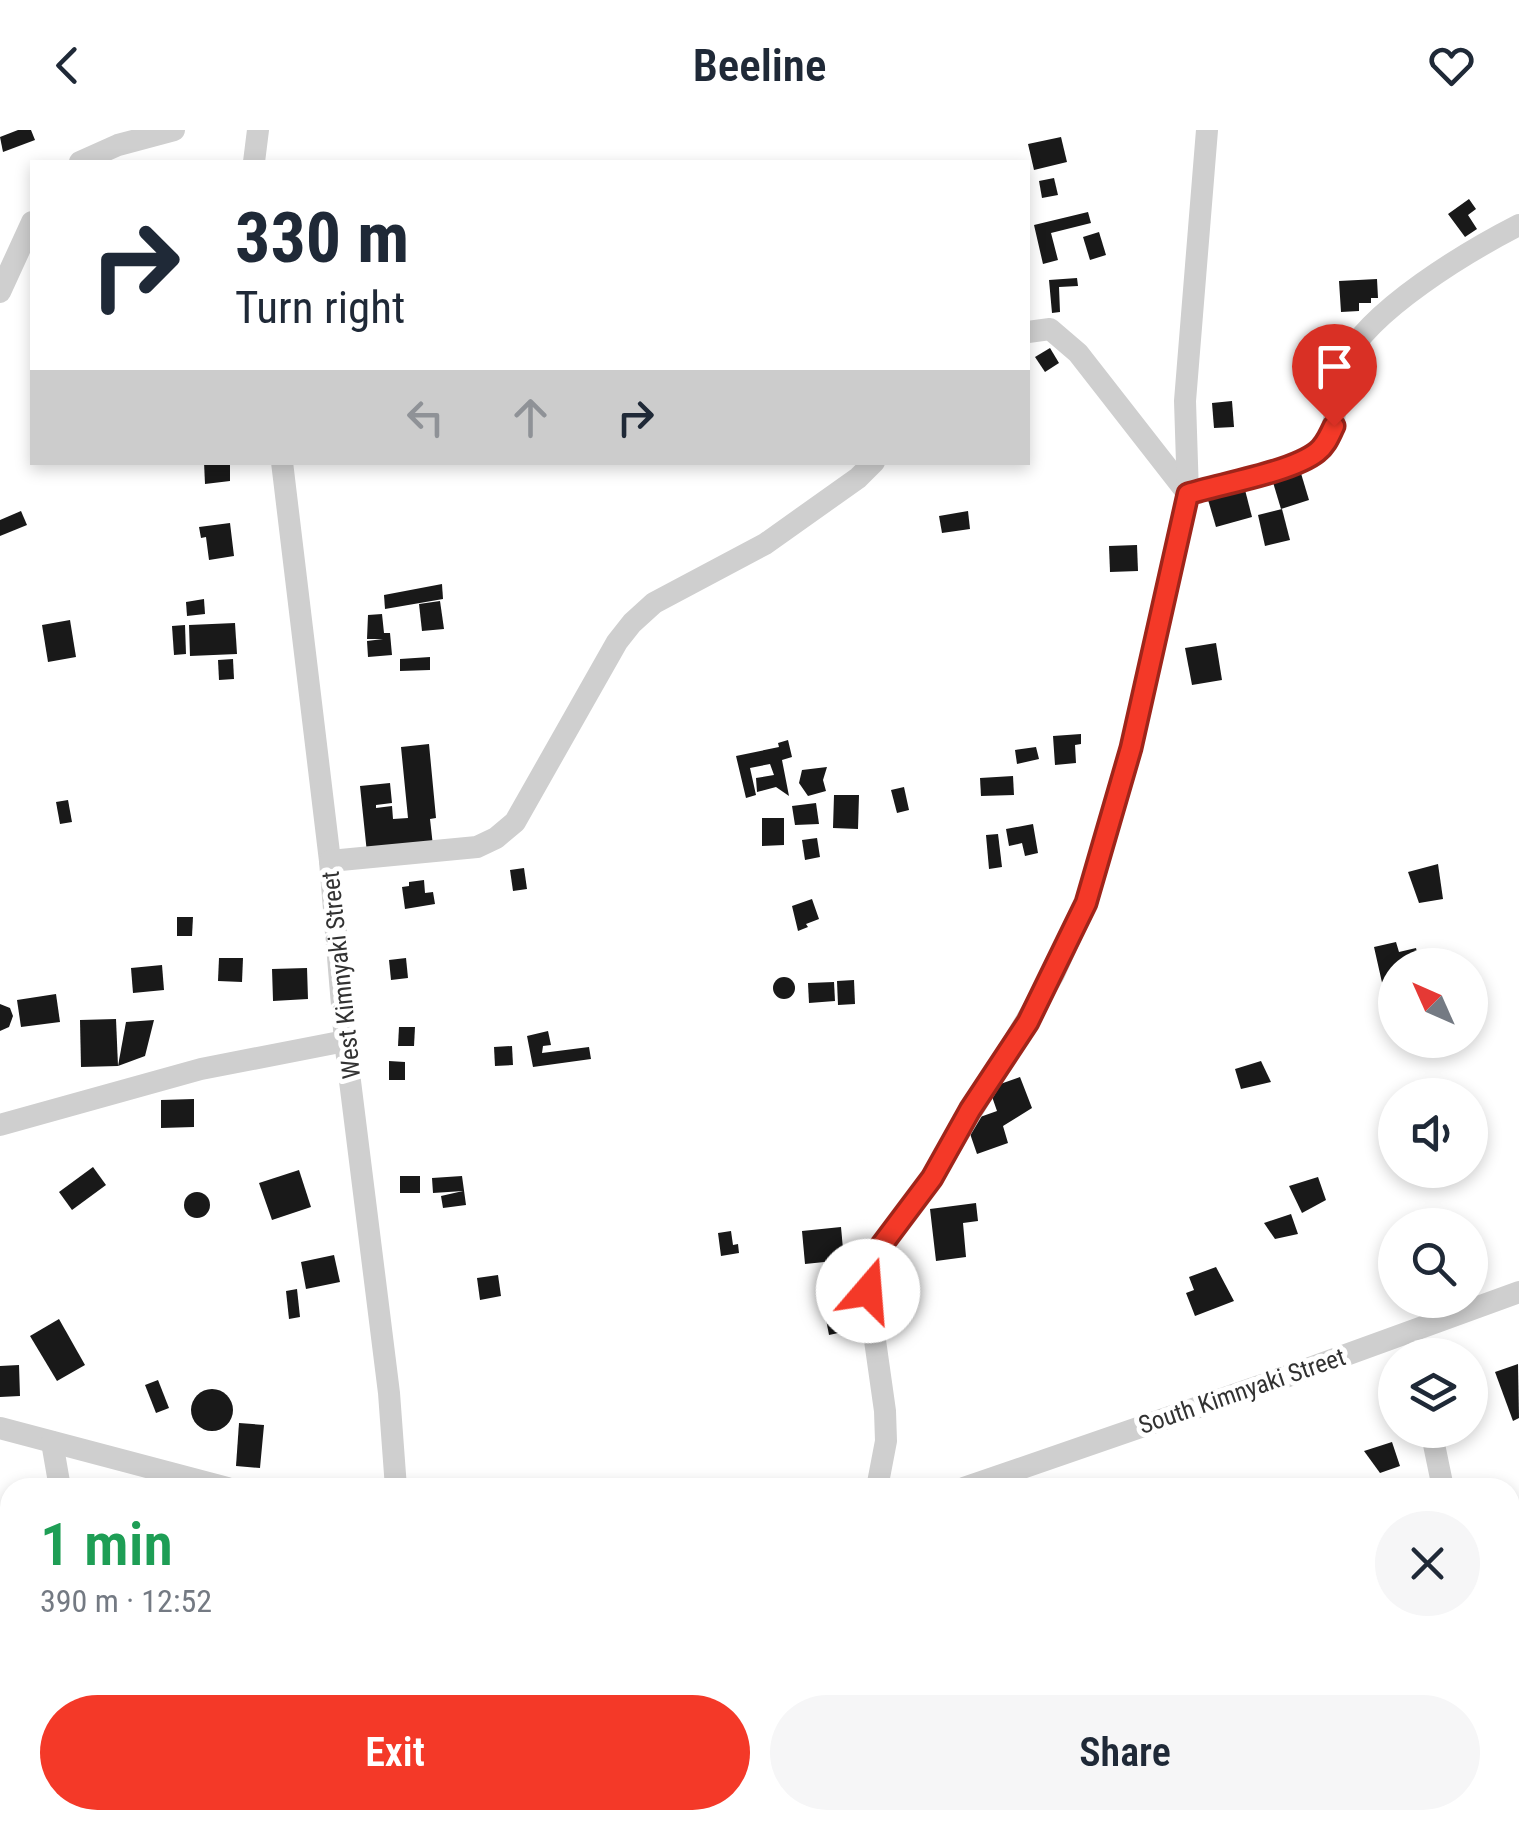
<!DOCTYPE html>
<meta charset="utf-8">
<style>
body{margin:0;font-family:"Roboto Condensed",sans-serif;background:#f6f6f7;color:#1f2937;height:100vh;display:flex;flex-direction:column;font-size:38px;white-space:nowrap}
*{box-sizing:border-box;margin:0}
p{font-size:32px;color:#747a83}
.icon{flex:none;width:55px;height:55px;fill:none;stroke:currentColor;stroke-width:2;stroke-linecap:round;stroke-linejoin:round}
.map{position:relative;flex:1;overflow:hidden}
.drawer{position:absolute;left:0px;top:1348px;width:1520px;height:352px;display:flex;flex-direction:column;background:#fff;border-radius:30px 30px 0 0;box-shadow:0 5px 15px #0003}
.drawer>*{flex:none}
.hud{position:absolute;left:30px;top:30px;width:1000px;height:305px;border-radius:0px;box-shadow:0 5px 15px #0003;background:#fff;color:#1f2937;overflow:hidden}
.needle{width:65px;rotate:315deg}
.tools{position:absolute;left:1378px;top:818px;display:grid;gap:20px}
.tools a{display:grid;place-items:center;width:110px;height:110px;border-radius:50%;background:#fff;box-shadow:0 5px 15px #0003;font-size:50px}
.pin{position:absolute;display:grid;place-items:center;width:85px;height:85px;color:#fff;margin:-102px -42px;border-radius:50% 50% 50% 0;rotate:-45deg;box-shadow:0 0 10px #0007}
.pin .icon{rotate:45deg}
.me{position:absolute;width:110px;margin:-55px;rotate:18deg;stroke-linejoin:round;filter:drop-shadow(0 0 8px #0008)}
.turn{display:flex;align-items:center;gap:35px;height:210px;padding:0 40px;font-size:45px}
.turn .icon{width:130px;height:130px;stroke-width:2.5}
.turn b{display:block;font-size:70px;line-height:85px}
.lanes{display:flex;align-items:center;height:95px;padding:0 40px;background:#0003;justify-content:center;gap:50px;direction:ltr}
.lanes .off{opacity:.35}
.round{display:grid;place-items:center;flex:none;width:105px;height:105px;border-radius:52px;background:#f6f6f7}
.overview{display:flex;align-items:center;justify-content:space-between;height:170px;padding:0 40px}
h1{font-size:60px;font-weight:600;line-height:75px;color:#1e9e55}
.cta{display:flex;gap:20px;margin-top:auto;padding:20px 40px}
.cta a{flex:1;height:115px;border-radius:60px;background:#f43928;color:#fff;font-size:40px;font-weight:600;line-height:115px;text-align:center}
.cta a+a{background:#f6f6f7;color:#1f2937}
header{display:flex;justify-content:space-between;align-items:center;height:130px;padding:0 40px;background:#fff;font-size:45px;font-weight:600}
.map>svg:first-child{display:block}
</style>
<header><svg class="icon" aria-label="back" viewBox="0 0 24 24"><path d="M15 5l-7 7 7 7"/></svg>Beeline<svg class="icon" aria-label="heart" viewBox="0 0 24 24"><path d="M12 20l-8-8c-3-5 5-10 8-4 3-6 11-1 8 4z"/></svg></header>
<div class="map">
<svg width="1519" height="1698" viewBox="0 0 1519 1698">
<rect width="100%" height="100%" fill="#fff"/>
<!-- building -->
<g fill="#191919">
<polygon points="18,0 31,0 35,10 3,22 0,7"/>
<polygon points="1061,7 1067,32 1034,40 1028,14"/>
<polygon points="1054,48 1058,65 1042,68 1039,51"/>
<polygon points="1469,69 1476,79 1468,85 1477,99 1465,107 1448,84"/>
<polygon points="1088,82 1091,93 1051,103 1058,130 1043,134 1034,95"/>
<polygon points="1099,102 1106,125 1090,130 1083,107"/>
<polygon points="1077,148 1078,156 1059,157 1060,182 1052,183 1049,150"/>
<polygon points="1377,149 1378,168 1371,168 1371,173 1359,173 1359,181 1341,182 1339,151"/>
<polygon points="1050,218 1059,233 1045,242 1035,227"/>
<polygon points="1232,271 1234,297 1214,298 1212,273"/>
<polygon points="204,332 230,332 230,351 205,354"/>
<polygon points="1300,340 1309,370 1281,379 1272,349"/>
<polygon points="1243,352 1252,387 1216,397 1206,363"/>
<polygon points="1282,379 1290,410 1265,416 1258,385"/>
<polygon points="21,381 27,395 0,406 0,390"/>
<polygon points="968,381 970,399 942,403 939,386"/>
<polygon points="230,393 234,426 209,430 206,407 201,408 199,397"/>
<polygon points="1137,415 1138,441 1110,442 1109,416"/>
<polygon points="442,454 443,469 385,479 384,465"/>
<polygon points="204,469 205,484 187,486 186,472"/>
<polygon points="440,471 444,499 422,501 419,474"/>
<polygon points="382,484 384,503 390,503 392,525 368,527 367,511 383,509 367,509 368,485"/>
<polygon points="70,490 76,527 48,532 42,495"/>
<polygon points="235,493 237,524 190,526 189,495"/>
<polygon points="185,495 186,524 174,525 172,496"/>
<polygon points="1216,513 1222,550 1192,555 1185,518"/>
<polygon points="430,527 430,540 400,541 400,529"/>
<polygon points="233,529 234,549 219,550 218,530"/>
<polygon points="1081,604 1081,614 1075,615 1076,633 1055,635 1053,606"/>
<polygon points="788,610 792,627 782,630 789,666 776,657 757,662 756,648 774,645 770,634 750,638 756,665 746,668 736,626 779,617 778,613"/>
<polygon points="429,614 436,688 430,689 433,716 367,723 360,656 390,653 392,673 376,675 376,678 392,676 393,689 408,688 401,617"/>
<polygon points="1036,617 1039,629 1017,634 1015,620"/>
<polygon points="827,637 823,650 826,661 808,666 799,653 802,640"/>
<polygon points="1013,646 1014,665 981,666 980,648"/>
<polygon points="904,657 909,680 897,683 891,660"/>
<polygon points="834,665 859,665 858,699 833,698"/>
<polygon points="68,670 72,692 60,694 56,672"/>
<polygon points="816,673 819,694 795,695 792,676"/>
<polygon points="762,688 784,688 784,715 762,716"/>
<polygon points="1033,694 1038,723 1025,726 1022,713 1009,716 1006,699"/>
<polygon points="998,704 1002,737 989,739 986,705"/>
<polygon points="817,708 820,727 805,730 802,710"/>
<polygon points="1438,734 1443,769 1419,773 1408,742"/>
<polygon points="524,738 527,759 513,761 510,740"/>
<polygon points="424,750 425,763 433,762 435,774 405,779 402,757 409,756 409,752"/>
<polygon points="812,769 819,789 806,794 808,797 798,801 792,776"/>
<polygon points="177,787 193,787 192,806 177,806"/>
<polygon points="1396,812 1399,822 1416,818 1420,835 1395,835 1395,854 1383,857 1374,817"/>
<polygon points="219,828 243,828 242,852 218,851"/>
<polygon points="406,828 408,848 391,850 389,830"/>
<polygon points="162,835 164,860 133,863 131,838"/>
<polygon points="307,838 308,869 273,871 272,839"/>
<circle cx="784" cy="858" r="11"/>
<polygon points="854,850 855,874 838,875 837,851"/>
<polygon points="834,852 835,871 809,873 808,853"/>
<polygon points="56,864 60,892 21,897 17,870"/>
<polygon points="0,874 10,878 13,886 9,897 0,901"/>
<polygon points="116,889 118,936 81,937 80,890"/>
<polygon points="154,890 145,926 118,936 126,892"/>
<polygon points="399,897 415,897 414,916 398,916"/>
<polygon points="548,901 551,915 543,916 542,923 589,917 591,929 533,937 527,906"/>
<polygon points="512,916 513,935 495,936 494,917"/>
<polygon points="389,931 405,932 405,950 389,950"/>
<polygon points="1261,931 1271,952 1241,959 1235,939"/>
<polygon points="1020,947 1032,978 1003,996 1008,1013 977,1024 966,992 997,981 989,958"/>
<polygon points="194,969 194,997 161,998 161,970"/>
<polygon points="93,1037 106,1055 72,1080 59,1062"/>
<polygon points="299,1040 311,1077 272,1090 259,1053"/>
<rect x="400" y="1046" width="20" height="17"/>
<polygon points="462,1046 466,1075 443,1078 441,1066 463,1061 433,1063 432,1048"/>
<polygon points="1318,1047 1326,1070 1302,1083 1289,1056"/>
<circle cx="197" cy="1075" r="13"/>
<polygon points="976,1073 978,1091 963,1093 966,1127 936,1131 930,1079"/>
<polygon points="1291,1084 1298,1104 1275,1109 1264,1093"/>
<polygon points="841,1097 844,1130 805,1134 802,1101"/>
<polygon points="731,1101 733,1115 738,1114 739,1123 721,1126 718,1103"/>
<polygon points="334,1125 340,1152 306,1159 301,1132"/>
<polygon points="1216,1137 1234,1171 1195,1186 1186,1163 1194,1160 1189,1147"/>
<polygon points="498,1145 501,1166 480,1170 477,1148"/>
<polygon points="847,1148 857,1199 829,1205 819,1153"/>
<polygon points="297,1159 300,1187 289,1189 286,1161"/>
<polygon points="59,1189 85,1235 57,1251 30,1206"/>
<polygon points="1518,1234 1519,1288 1513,1291 1495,1242"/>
<polygon points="19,1235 20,1266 0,1267 0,1236"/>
<polygon points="158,1250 169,1278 156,1283 145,1255"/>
<circle cx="212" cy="1280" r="21"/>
<polygon points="239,1293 264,1295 260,1338 236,1336"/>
<polygon points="1392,1312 1400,1336 1380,1343 1364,1321"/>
<polygon points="483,1690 499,1690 501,1698 451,1698"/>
</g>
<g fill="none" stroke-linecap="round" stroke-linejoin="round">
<!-- minor -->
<g stroke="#cfcfcf" stroke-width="22">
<polyline points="80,32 118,15 174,0"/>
<polyline points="254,32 258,0"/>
<polyline points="0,162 32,92"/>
<path d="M 1028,202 L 1050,199 L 1078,223 L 1188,364 C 1220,355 1296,341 1319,320 C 1344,296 1330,260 1344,232 C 1369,180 1468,121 1519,95"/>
<polyline points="282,332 330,731 345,911 389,1263 396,1358"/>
<polyline points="330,731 477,717 496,708 515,692 617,512 632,493 654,473 765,414 858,348 874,332"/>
<polyline points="0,995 201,939 345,911"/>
<polyline points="0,1298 227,1358"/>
<polyline points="1431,1300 1443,1358"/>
<polyline points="52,1312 60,1358"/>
<polyline points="877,1358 886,1311 885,1281 868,1161 869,1139 878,1120 932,1048 1054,844 1086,773 1131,618 1188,364 1185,271 1207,0"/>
<polyline points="964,1358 1288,1246 1519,1162"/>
<polyline points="809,1690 812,1698"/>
</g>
</g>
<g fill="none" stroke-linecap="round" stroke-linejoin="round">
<!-- route casing -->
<g stroke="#9f251a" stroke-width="25">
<path id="route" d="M 868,1161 L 870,1138 L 878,1120 L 932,1048 L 970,980 L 1028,892 L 1086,773 L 1131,618 L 1188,364 C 1220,354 1292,342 1317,322 C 1326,315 1329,306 1334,296"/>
</g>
<!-- route -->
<use href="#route" stroke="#f43928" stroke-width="18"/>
</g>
<g text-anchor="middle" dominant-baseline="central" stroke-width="10" stroke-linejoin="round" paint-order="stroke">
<!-- street labels -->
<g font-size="25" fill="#323232" stroke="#fff">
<text transform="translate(341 845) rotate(-96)">West Kimnyaki Street</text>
<text transform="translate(1242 1261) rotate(-19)">South Kimnyaki Street</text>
</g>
</g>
</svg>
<div class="tools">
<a><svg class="needle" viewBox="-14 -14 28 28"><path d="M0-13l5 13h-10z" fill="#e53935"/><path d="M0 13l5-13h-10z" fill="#747a83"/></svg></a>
<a><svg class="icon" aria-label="sound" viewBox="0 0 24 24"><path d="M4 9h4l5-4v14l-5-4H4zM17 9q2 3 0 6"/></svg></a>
<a><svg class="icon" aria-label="search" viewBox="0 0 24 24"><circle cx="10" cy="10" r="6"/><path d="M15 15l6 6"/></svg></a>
<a><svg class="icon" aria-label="layers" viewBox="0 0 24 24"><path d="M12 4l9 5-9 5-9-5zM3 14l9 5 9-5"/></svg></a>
</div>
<div class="pin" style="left:1334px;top:296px;background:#d93025"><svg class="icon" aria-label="arrive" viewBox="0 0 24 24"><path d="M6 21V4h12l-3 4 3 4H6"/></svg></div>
<svg class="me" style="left:868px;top:1161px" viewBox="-20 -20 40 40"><circle r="19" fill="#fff"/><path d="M0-13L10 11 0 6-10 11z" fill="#f43928"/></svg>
<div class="hud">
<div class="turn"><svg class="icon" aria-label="right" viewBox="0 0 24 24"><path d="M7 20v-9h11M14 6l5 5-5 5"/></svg><div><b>330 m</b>Turn right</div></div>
<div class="lanes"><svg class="icon off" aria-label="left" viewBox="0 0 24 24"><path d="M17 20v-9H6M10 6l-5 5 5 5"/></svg><svg class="icon off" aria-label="ahead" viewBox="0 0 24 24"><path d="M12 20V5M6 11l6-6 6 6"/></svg><svg class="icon" aria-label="right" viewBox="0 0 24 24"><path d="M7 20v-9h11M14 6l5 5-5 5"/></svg></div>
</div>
<section class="drawer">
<div class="overview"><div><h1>1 min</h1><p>390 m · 12:52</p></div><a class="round"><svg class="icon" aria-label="close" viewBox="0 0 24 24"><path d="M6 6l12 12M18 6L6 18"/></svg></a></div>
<div class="cta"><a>Exit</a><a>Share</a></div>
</section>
</div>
